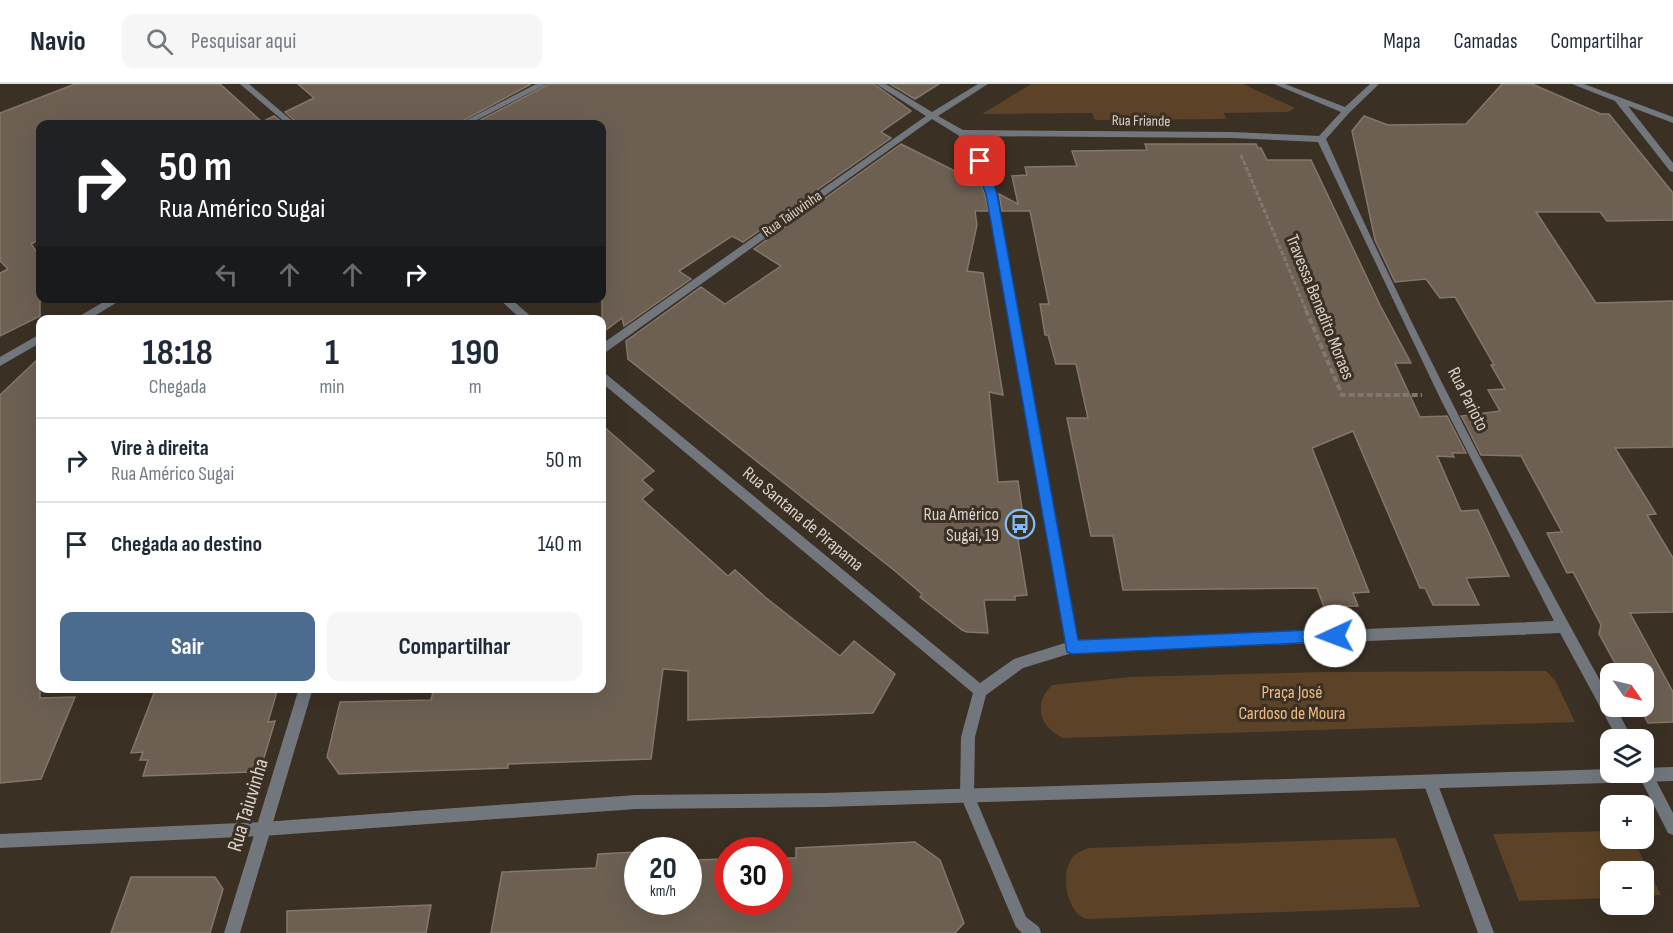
<!DOCTYPE html>
<html lang="pt">
<meta charset="utf-8">
<style>
body{margin:0;font-family:"Sofia Sans Condensed",sans-serif;background:#f6f6f7;color:#1f2937;height:100vh;display:flex;flex-direction:column;font-size:22px;white-space:nowrap}
*{box-sizing:border-box;margin:0}
p{font-size:20px;color:#747a83}
.icon{flex:none;width:33px;height:33px;fill:none;stroke:currentColor;stroke-width:2;stroke-linecap:round;stroke-linejoin:round}
.map{position:relative;flex:1;overflow:hidden}
.panel{position:absolute;left:36px;top:231px;width:570px;height:378px;display:flex;flex-direction:column;background:#fff;border-radius:12px;box-shadow:0 6px 24px #0002}
.panel>*{flex:none}
.top-card{position:absolute;left:36px;top:36px;width:570px;height:183px;border-radius:12px;box-shadow:0 6px 24px #0002;background:#202124;color:#fff;overflow:hidden}
.needle{width:39px;rotate:124deg}
.tools{position:absolute;left:1600px;top:579px;display:grid;gap:12px}
.tools a{display:grid;place-items:center;width:54px;height:54px;border-radius:12px;background:#fff;box-shadow:0 6px 24px #0002;font-size:30px}
.speed{position:absolute;left:624px;top:753px;display:flex;gap:12px;font-size:30px;font-weight:700;text-align:center}
.speed>*{display:grid;place-content:center;width:78px;height:78px;border-radius:50%;background:#fff;box-shadow:0 6px 24px #0002;line-height:1}
.speed small{font-size:15px;font-weight:400}
.speed .limit{border:9px solid #d22;background:#fff;color:#111}
.pin{position:absolute;display:grid;place-items:center;width:51px;height:51px;color:#fff;margin:-26px;border-radius:12px;box-shadow:0 3px 9px #0006}
.me{position:absolute;width:66px;margin:-33px;rotate:268deg;stroke-linejoin:round;filter:drop-shadow(0 0 4px #0008)}
.turn{display:flex;align-items:center;gap:21px;height:126px;padding:0 24px;font-size:27px}
.turn .icon{width:78px;height:78px;stroke-width:2.5}
.turn b{display:block;font-size:42px;line-height:51px}
.lanes{display:flex;align-items:center;height:57px;padding:0 24px;background:#0003;justify-content:center;gap:30px;direction:ltr}
.lanes .off{opacity:.35}
.eta{display:flex;justify-content:space-evenly;align-items:center;height:102px;text-align:center}
.eta b{font-size:36px;font-weight:700;line-height:42px}
.cta{display:flex;gap:12px;margin-top:auto;padding:12px 24px}
.cta a{flex:1;height:69px;border-radius:12px;background:#4b6c8f;color:#fff;font-size:24px;font-weight:700;line-height:69px;text-align:center}
.cta a+a{background:#f6f6f7;color:#1f2937}
ul{padding:0;list-style:none}
li{display:flex;align-items:center;gap:18px;height:84px;padding:0 24px;border-top:2px solid #e0e1e3}
li div{flex:1}
li b{display:block;font-size:22px}
li em{font-style:normal}
header{display:flex;align-items:center;gap:36px;box-sizing:border-box;height:84px;padding:0 30px;background:#fff;border-bottom:2px solid #e0e1e3}
header strong{font-size:28px}
nav{display:flex;gap:33px;margin-inline-start:auto;font-size:21px}
.search{width:420px;height:54px;background:#f6f6f7;display:flex;align-items:center;gap:15px;box-sizing:border-box;padding:0 21px;border-radius:12px;color:#747a83;font-size:22px}
.map>svg:first-child{display:block}
</style>
<header>
<strong>Navio</strong>
<div class="search"><svg class="icon" aria-label="search" viewBox="0 0 24 24"><circle cx="10" cy="10" r="6"/><path d="M15 15l6 6"/></svg>Pesquisar aqui</div>
<nav><a>Mapa</a><a>Camadas</a><a>Compartilhar</a></nav>
</header>
<div class="map">
<svg width="1673" height="849" viewBox="0 0 1673 849">
<rect width="100%" height="100%" fill="#3b3024"/>
<!-- green -->
<g fill="#5c4327">
<polygon points="1031,0 1243,0 1295,24 1288,28 1224,29 1226,35 1095,36 1092,29 982,30"/>
<path d="M 1546,587 L 1555,596 L 1575,638 L 1063,654 C 1039,643 1033,620 1052,601 L 1131,593 L 1323,588 Z"/>
<polygon points="1611,747 1611,754 1633,755 1661,811 1644,812 1644,788 1611,788 1611,814 1519,817 1493,750"/>
<path d="M 1396,754 L 1420,823 L 1087,835 C 1067,830 1059,789 1073,773 C 1077,768 1084,766 1088,764 Z"/>
</g>
<!-- building -->
<g fill="#6d6053" stroke="#837769" stroke-width="1.5">
<polygon points="75,0 220,0 262,38 274,32 284,40 40,40 40,155 31,160 40,173 40,232 0,252 0,189 8,185 0,177 0,29"/>
<polygon points="298,0 531,0 457,40 298,40 285,28 314,14"/>
<polygon points="549,0 874,0 911,27 881,48 891,54 743,158 732,152 679,187 691,195 624,242 622,234 602,249 602,40 473,40"/>
<polygon points="890,0 939,0 915,15"/>
<polygon points="1502,0 1532,0 1601,30 1609,30 1673,109 1673,136 1607,137 1600,128 1536,128 1596,219 1673,217 1673,363 1615,364 1656,430 1647,431 1673,474 1673,528 1630,529 1673,608 1673,638 1648,639 1639,622 1644,622 1644,590 1621,590 1599,550 1601,541 1573,488 1567,489 1547,449 1562,448 1521,372 1481,371 1464,337 1461,332 1500,327 1488,306 1505,305 1491,281 1494,281 1455,213 1440,214 1426,195 1395,198 1375,156 1352,47 1364,32 1388,41 1466,40"/>
<polygon points="901,60 981,100 985,111 988,127 975,127 977,141 967,187 983,189 1003,311 989,308 998,398 1018,397 1022,425 1014,431 1027,511 1015,512 1015,516 984,516 988,549 967,548 962,546 920,513 922,510 895,487 628,275 626,257 701,203 725,220 781,182 754,165"/>
<polygon points="1145,60 1256,60 1258,64 1261,64 1267,76 1311,76 1380,221 1411,279 1395,279 1420,333 1447,332 1466,369 1452,369 1454,373 1437,372 1461,427 1478,426 1509,492 1466,494 1479,521 1433,521 1425,504 1420,504 1353,347 1312,364 1369,508 1353,509 1358,522 1324,523 1317,504 1123,506 1113,452 1091,452 1067,334 1088,334 1076,280 1056,280 1048,251 1045,251 1040,220 1049,220 1030,127 1002,127 999,110 1018,120 1012,92 1027,91 1025,83 1077,82 1072,67 1147,66"/>
<polygon points="40,273 40,614 75,613 41,695 0,699 0,311"/>
<polygon points="602,341 654,387 642,396 653,406 642,415 728,492 735,486 765,513 840,572 854,557 895,590 873,629 688,636 688,587 663,585 651,675 508,680 508,684 339,690 327,673 340,618 431,616 434,604 602,604"/>
<polygon points="156,604 278,604 268,638 275,637 263,677 251,688 143,692 148,676 140,676 143,668 131,669"/>
<polygon points="915,758 940,776 964,839 955,849 491,849 502,788 596,784 598,770 637,768 638,818 688,818 688,776 728,775 728,818 778,818 778,774 796,774 796,764"/>
<polygon points="131,793 215,793 223,805 210,849 111,849"/>
<polygon points="431,821 426,849 287,849 287,827"/>
</g>
<g fill="none" stroke-linecap="round" stroke-linejoin="round">
<!-- path-far1 -->
<polyline stroke="#81776e" stroke-width="3" stroke-dasharray="4.5 2" stroke-linecap="butt" points="1241,71 1307,228"/>
<!-- path -->
<polyline stroke="#81776e" stroke-width="4" stroke-dasharray="6 3" stroke-linecap="butt" points="1306,226 1342,311 1422,311"/>
<!-- minor -->
<g fill="#72777e" fill-rule="evenodd">
<polygon points="240,0 249,0 296,40 287,40"/>
<polygon points="536,0 547,0 469,40 459,40"/>
<path d="M 876,0 L 886,0 L 932,28 L 978,0 L 988,0 L 938,32 L 963,46 L 1232,48 L 1319,52 L 1341,28 L 1274,0 L 1285,0 L 1345,23 L 1370,0 L 1379,0 L 1349,29 L 1326,55 C 1411,246 1509,433 1611,616 L 1611,622 L 1615,622 L 1633,656 L 1618,656 L 1560,549 L 1072,569 L 1023,584 L 986,611 L 975,653 L 974,711 L 1026,833 L 1039,843 L 1041,849 L 1022,849 L 1016,843 L 960,711 L 961,653 L 973,609 L 602,299 L 602,289 L 606,290 L 980,599 L 1014,575 L 1065,559 L 987,110 L 974,77 L 958,51 L 932,35 L 606,268 L 602,269 L 602,260 L 926,32 ZM 967,52 L 1232,54 L 1318,58 L 1440,314 L 1554,537 L 1077,557 L 997,110 L 984,77 Z"/>
<polygon points="1572,0 1584,0 1673,33 1673,39 1628,22 1673,79 1673,88 1670,87 1615,17"/>
<polygon points="110,214 124,214 88,236 73,236"/>
<polygon points="498,214 510,214 535,236 522,236"/>
<polygon points="40,250 40,259 0,282 0,273"/>
<polygon points="299,604 313,604 240,849 224,849"/>
<polygon points="1644,681 1649,683 1673,729 1673,751 1668,749 1637,688 1644,688"/>
<polygon points="1430,691 1435,693 1437,698 1494,849 1478,849 1423,698 1425,693"/>
</g>
<!-- tertiary -->
<polygon fill="#72777e" fill-rule="evenodd" points="1673,683 1673,697 824,723 636,725 263,752 0,764 0,750 263,738 636,711 824,709 1611,685 1611,688 1644,688 1644,684"/>
</g>
<!-- route -->
<polygon fill="#1a73e8" stroke="#114b97" stroke-width="1.5" points="980,74 985,77 997,110 1078,556 1335,545 1340,547 1342,552 1340,557 1072,570 1067,568 986,110 974,77"/>
<!-- icons -->
<defs>
<g id="bus-ring" transform="scale(1.5)"><circle r="9.5" fill="#3b3024" stroke="#81bdfa" stroke-width="1.5"/><path d="M-5-6H5V4H4V6H2V4H-2V6H-4V4H-5ZM-3.5-4V0h7V-4ZM-3.5 1.2v1.5H-2V1.2ZM2 1.2v1.5H3.5V1.2Z" fill="#81bdfa"/></g>
</defs>
<g fill-rule="evenodd">
<use href="#bus-ring" x="1020" y="440"/>
</g>
<g text-anchor="middle" dominant-baseline="central" stroke-width="6" stroke-linejoin="round" paint-order="stroke">
<!-- far-street labels -->
<g font-size="15" fill="#dad2cb" stroke="#3b3024">
<text transform="translate(1141 37) rotate(1)">Rua Friande</text>
<text transform="translate(792 130) rotate(-35)">Rua Taiuvinha</text>
</g>
<!-- street labels -->
<g font-size="18" fill="#dad2cb" stroke="#3b3024">
<text transform="translate(1320 223) rotate(68)">Travessa Benedito Moraes</text>
<text transform="translate(1468 315) rotate(63)">Rua Parioto</text>
<text transform="translate(803 435) rotate(40)">Rua Santana de Pirapama</text>
</g>
<!-- poi labels -->
<g font-size="18" fill="#dad2cb" stroke="#3b3024" text-anchor="end">
<text x="999" y="430">Rua Américo<tspan x="999" dy="21">Sugai, 19</tspan></text>
</g>
<!-- park labels -->
<g font-size="18" fill="#edba80" stroke="#3b3024">
<text x="1292" y="608">Praça José<tspan x="1292" dy="21">Cardoso de Moura</tspan></text>
</g>
<!-- near-street labels -->
<g font-size="21" fill="#dad2cb" stroke="#3b3024">
<text transform="translate(248 721) rotate(-73)">Rua Taiuvinha</text>
</g>
</g>
</svg>
<div class="tools">
<a><svg class="needle" viewBox="-14 -14 28 28"><path d="M0-13l5 13h-10z" fill="#e53935"/><path d="M0 13l5-13h-10z" fill="#747a83"/></svg></a>
<a><svg class="icon" aria-label="layers" viewBox="0 0 24 24"><path d="M12 4l9 5-9 5-9-5zM3 14l9 5 9-5"/></svg></a>
<a>+</a>
<a>−</a>
</div>
<div class="speed"><div>20<small>km/h</small></div><div class="limit">30</div></div>
<div class="pin" style="left:980px;top:77px;background:#d93025"><svg class="icon" aria-label="arrive" viewBox="0 0 24 24"><path d="M6 21V4h12l-3 4 3 4H6"/></svg></div>
<svg class="me" style="left:1335px;top:552px" viewBox="-20 -20 40 40"><circle r="19" fill="#fff"/><path d="M0-13L10 11 0 6-10 11z" fill="#1a73e8"/></svg>
<div class="top-card">
<div class="turn"><svg class="icon" aria-label="right" viewBox="0 0 24 24"><path d="M7 20v-9h11M14 6l5 5-5 5"/></svg><div><b>50 m</b>Rua Américo Sugai</div></div>
<div class="lanes"><svg class="icon off" aria-label="left" viewBox="0 0 24 24"><path d="M17 20v-9H6M10 6l-5 5 5 5"/></svg><svg class="icon off" aria-label="ahead" viewBox="0 0 24 24"><path d="M12 20V5M6 11l6-6 6 6"/></svg><svg class="icon off" aria-label="ahead" viewBox="0 0 24 24"><path d="M12 20V5M6 11l6-6 6 6"/></svg><svg class="icon" aria-label="right" viewBox="0 0 24 24"><path d="M7 20v-9h11M14 6l5 5-5 5"/></svg></div>
</div>
<section class="panel">
<div class="eta">
<div><b>18:18</b><p>Chegada</p></div>
<div><b>1</b><p>min</p></div>
<div><b>190</b><p>m</p></div>
</div>
<ul>
<li><svg class="icon" aria-label="right" viewBox="0 0 24 24"><path d="M7 20v-9h11M14 6l5 5-5 5"/></svg><div><b>Vire à direita</b><p>Rua Américo Sugai</p></div><em>50 m</em></li>
<li><svg class="icon" aria-label="arrive" viewBox="0 0 24 24"><path d="M6 21V4h12l-3 4 3 4H6"/></svg><div><b>Chegada ao destino</b></div><em>140 m</em></li>
</ul>
<div class="cta"><a>Sair</a><a>Compartilhar</a></div>
</section>
</div>
